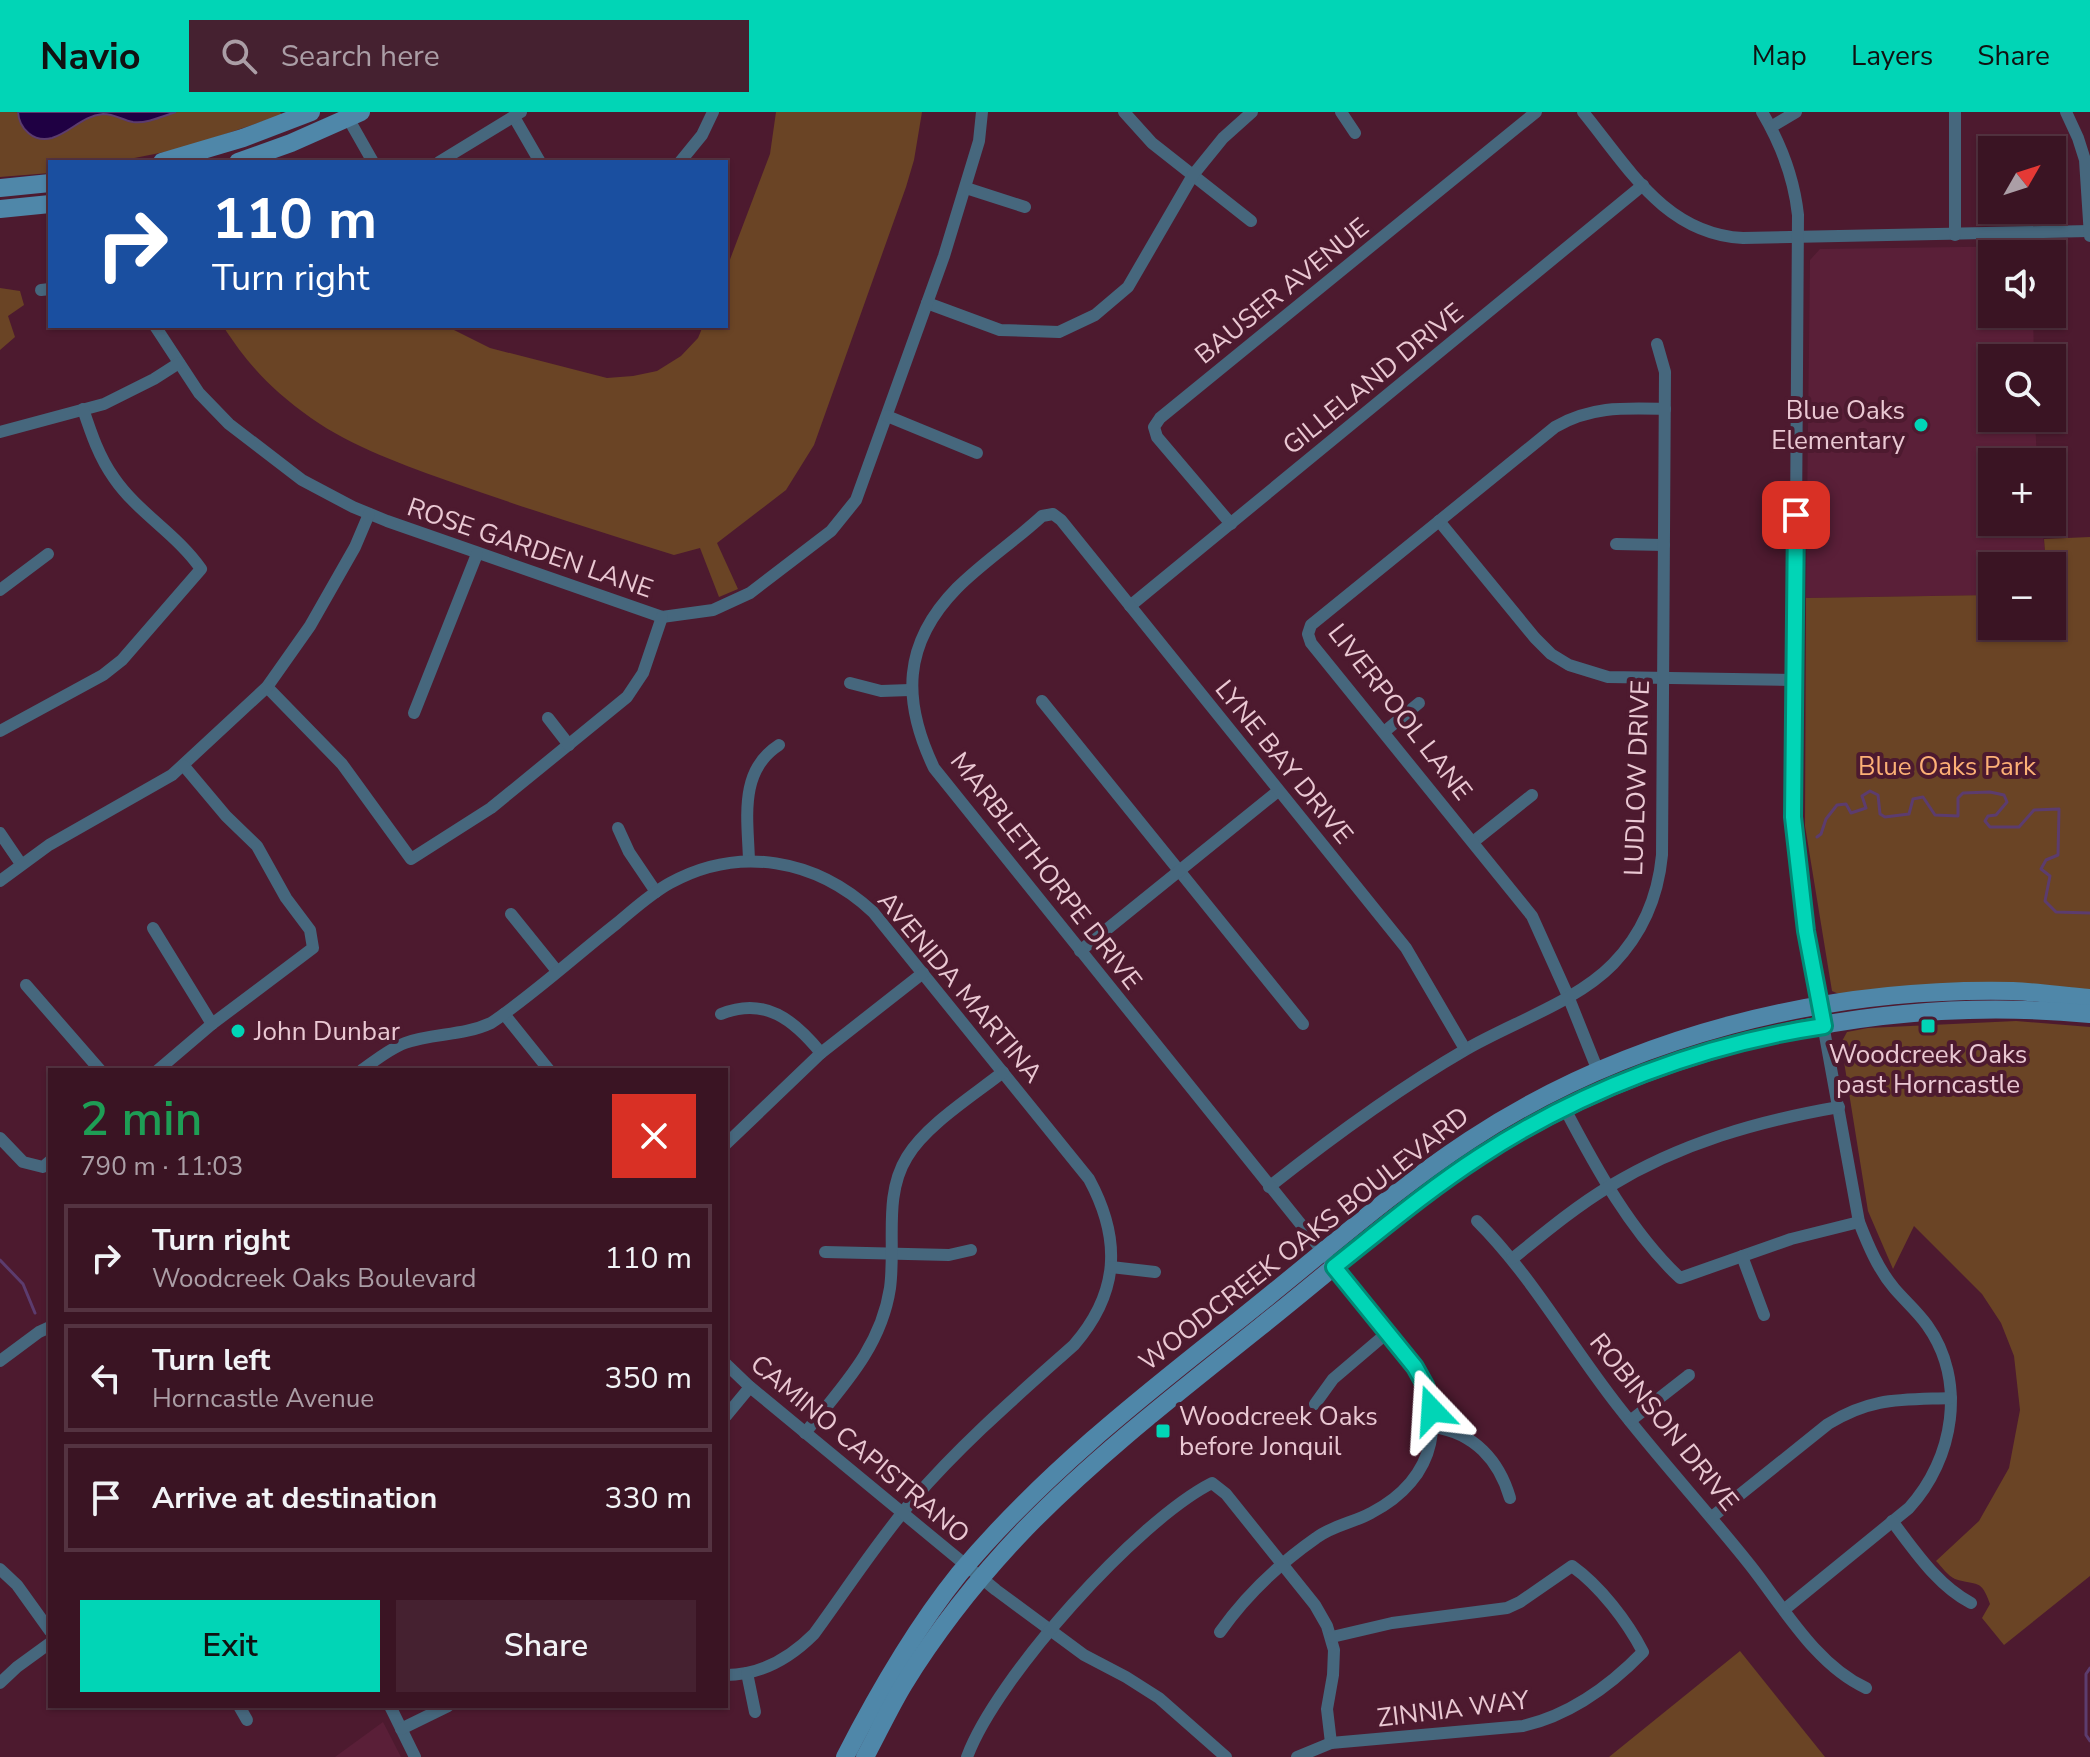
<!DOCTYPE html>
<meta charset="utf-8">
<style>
body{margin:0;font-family:"Nunito Sans",sans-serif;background:#452130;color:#f1f3f6;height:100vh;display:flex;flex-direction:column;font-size:30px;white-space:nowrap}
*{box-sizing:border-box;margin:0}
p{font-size:26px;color:#ab9ea6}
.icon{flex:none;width:44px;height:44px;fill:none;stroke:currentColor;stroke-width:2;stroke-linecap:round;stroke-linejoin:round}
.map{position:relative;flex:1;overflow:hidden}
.side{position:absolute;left:48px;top:956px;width:680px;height:640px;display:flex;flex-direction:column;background:#3a1423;border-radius:0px;box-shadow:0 2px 6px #0004,0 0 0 2px #543341}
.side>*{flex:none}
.guide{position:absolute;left:48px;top:48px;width:680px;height:168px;border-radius:0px;box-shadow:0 2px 6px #0004,0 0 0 2px #543341;background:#1a4fa0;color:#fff;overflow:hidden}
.needle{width:52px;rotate:51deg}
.fabs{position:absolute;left:1978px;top:24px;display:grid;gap:16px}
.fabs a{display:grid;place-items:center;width:88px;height:88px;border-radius:0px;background:#3a1423;box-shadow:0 2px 6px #0004,0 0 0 2px #543341;font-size:40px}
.pin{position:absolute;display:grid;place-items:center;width:68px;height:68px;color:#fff;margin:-34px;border-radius:16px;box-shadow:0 4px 12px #0006}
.me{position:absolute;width:88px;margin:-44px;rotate:340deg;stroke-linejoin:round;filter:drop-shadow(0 0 6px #0008)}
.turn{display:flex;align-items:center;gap:28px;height:168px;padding:0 32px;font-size:36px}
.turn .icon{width:104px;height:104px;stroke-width:2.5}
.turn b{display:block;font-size:56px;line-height:68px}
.round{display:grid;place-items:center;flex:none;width:84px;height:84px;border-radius:0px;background:#452130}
.overview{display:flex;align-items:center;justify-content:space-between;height:136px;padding:0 32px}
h1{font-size:48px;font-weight:600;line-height:60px;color:#1e9e55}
.primary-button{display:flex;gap:16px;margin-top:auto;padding:16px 32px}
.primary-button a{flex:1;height:92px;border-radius:0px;background:#01d5b6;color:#111;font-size:32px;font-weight:600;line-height:92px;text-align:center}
.primary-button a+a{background:#452130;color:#f1f3f6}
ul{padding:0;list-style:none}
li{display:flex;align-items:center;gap:24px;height:108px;margin:0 16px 12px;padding:0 16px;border:4px solid #543341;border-radius:0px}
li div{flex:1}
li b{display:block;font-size:30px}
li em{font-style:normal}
header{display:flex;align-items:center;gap:48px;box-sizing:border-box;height:112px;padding:0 40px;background:#01d5b6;color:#111}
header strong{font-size:38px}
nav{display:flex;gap:44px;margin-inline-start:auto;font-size:28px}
.search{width:560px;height:72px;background:#452130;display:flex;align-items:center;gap:20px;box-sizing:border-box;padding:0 28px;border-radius:0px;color:#ab9ea6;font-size:30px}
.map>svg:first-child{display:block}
</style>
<header>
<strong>Navio</strong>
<div class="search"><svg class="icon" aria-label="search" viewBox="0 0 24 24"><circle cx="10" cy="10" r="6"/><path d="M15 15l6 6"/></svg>Search here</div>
<nav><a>Map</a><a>Layers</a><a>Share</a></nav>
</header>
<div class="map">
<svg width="2090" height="1645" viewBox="0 0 2090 1645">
<rect width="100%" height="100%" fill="#4d1a2f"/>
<!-- built -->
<g fill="#5a1f38">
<polygon points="2032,134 2032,142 1992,142 1992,202 2033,202 2034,246 1992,246 1992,306 2035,306 2037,350 1992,350 1992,410 2042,410 2046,454 1992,454 1992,483 1806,486 1810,148 1820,137"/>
<polygon points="383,1610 401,1645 335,1645"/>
</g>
<!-- green -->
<g fill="#6a4425">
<polygon points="0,0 280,0 282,3 180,37 114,50 50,50 50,61 0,65"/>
<path d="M 776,0 L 922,0 L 914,48 L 906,75 L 814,333 L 786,378 L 717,431 L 738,477 L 719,485 L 700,436 L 674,443 C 601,420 527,397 454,371 C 406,354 352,335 311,306 C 272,278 248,253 223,214 L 446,214 L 490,236 L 607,266 L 633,264 L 657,259 L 681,244 L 698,226 L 703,214 L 726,214 L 726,158 L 770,42 Z"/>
<polygon points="0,176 20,179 24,193 8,204 15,225 0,238"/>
<polygon points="2090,425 2090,879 1841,883 1832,879 1805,714 1806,486 1992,483 1992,514 2052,514 2052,454 2046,454 2044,427"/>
<path d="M 2016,909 L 2090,915 L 2090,1464 L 2004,1533 L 1982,1506 L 1990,1492 C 1981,1466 1977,1474 1955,1467 C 1948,1464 1942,1455 1936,1449 L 1979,1409 L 2009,1356 L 2020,1298 L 2014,1244 L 2001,1211 L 1982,1182 L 1914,1114 L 1893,1157 L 1868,1099 L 1841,931 L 1847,920 L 1868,916 Z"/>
<polygon points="1740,1539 1825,1645 1609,1645"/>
</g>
<!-- water -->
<path fill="#1f0043" stroke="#5c3c6e" stroke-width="2" d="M 18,0 L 176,0 C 163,4 146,12 133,10 C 122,8 115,2 103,2 C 82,4 71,20 52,26 C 34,31 19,17 18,0 Z"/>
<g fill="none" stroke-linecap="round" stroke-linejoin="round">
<!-- stream -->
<g stroke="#5c3c6e" stroke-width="3">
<polyline points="1817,725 1821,722 1826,707 1837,693 1846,692 1851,701 1866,696 1862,684 1870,679 1878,683 1880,702 1885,705 1909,702 1913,687 1923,685 1935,703 1958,704 1958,686 1963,681 1990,680 2004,683 2007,690 1996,703 1988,704 1985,709 1990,715 2019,715 2034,698 2059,697 2058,743 2046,748 2041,757 2050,764 2045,789 2056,800 2090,801"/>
<polyline points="0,1148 23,1172 35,1201"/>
<polyline points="2090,1556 2086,1562 2086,1623 2090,1629"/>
</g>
<!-- street -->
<g stroke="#46677d" stroke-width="12">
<polyline points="1124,0 1152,31 1251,109"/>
<polyline points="1341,0 1355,21"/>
<path d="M 1583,0 C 1628,55 1665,122 1743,126 L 2089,119"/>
<path d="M 1762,0 C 1781,32 1794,66 1798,103 L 1794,725 L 1806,819 L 1859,1110 C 1868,1133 1878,1157 1894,1176 C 1905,1189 1917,1199 1927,1213 C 1967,1269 1954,1347 1909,1396 L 1785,1497"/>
<polyline points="1955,0 1955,123"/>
<polyline points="2066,0 2078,26 2085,48 2090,124"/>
<polyline points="514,5 540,50"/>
<polyline points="348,6 373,50"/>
<polyline points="1771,15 1796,0"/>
<polyline points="439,50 521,0"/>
<polyline points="680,50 702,23 713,0"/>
<polyline points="966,76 1025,95"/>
<polyline points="41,178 50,177"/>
<polyline points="927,191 1000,218 1059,220 1095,203 1128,175 1193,63 1223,26 1252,0"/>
<polyline points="155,214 199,281 229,312 302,368 353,395 387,409 662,505 713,498 750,481 831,419 856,388 944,144 979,29 982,0"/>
<polyline points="887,304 977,341"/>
<polyline points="0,320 104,292 154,267 179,251"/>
<polyline points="1439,409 1535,526 1551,542 1569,553 1608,565 1794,568"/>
<polyline points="1231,412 1157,325 1154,315 1160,306 1536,0"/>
<polyline points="1616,432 1664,433"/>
<polyline points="0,478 48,442"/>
<polyline points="1130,494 1643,73"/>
<polyline points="850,571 881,579 910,578"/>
<polyline points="267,575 342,652 411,747 491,696 627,585 643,561 662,505"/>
<polyline points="1042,589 1303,912"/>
<polyline points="414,601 477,442"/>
<polyline points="548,606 569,633"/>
<path d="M 0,619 L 103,563 L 122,548 L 201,457 C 177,422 138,401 114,366 C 99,345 91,321 83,297"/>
<polyline points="1384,620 1419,591"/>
<polyline points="618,716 629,740 656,780"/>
<polyline points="0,721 21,752"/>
<polyline points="1473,730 1532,683"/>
<path d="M 749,749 C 748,708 738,659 779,633"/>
<polyline points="0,769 49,733 172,663 267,575 310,514 355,435 369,402"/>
<polyline points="511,802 557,859"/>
<polyline points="153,816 212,912"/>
<polyline points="1080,839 1278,679"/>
<polyline points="26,873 100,958"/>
<polyline points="504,902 549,958"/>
<path d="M 721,902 C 765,884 794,908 821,941"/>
<polyline points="158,958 212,912 313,836 310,818 286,786 257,734 226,704 184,654"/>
<path d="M 362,958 C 376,948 389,937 405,931 C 433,921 463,924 491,911 C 534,882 574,845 616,812 C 633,798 650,782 670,771 C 739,733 816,747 873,800 L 1089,1067 C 1122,1128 1119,1181 1074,1233 C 1018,1283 962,1331 913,1388 C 877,1430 847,1477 814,1522 C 790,1546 761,1563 726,1563"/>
<path d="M 1598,959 L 1568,884 L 1532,804 L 1311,531 L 1308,522 L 1311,513 L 1555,315 C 1591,294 1625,296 1665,297"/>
<path d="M 1565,997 C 1596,1056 1631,1120 1680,1166 L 1791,1127 L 1859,1110"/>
<polyline points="0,1026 23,1050 43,1055 50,1049"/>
<polyline points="726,1032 821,941 923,861"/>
<path d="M 1269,1075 C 1331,1026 1396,978 1465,938 C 1511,911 1576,890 1613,852 C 1642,822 1658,785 1662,743 L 1665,260 L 1657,232"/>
<path d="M 1477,1109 C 1532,1164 1570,1233 1618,1294 C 1660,1348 1707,1399 1750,1453 C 1784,1496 1816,1553 1866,1576"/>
<polyline points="825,1140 949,1143 971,1138"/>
<polyline points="1742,1144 1764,1203"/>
<path d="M 1512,1147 C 1543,1122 1575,1095 1610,1074 C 1681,1031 1758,1009 1839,995"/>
<polyline points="1111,1155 1155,1160"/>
<polyline points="0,1249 39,1220 50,1215"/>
<polyline points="726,1252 750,1275 996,1478 1084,1543 1126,1565 1159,1586 1226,1645"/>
<polyline points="1315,1292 1333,1267 1387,1221"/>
<polyline points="726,1304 750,1275"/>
<polyline points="1630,1309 1689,1263"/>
<path d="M 1434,1315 C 1474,1321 1499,1348 1510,1386"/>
<path d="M 805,1321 C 841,1276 881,1236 890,1176 C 896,1132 883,1084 907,1045 C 926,1013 974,983 1003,960"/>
<path d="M 1712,1405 L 1828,1312 C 1872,1285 1900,1288 1951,1286"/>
<path d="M 1892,1409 C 1915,1439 1937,1473 1971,1491"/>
<polyline points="0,1457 17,1473 50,1519"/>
<path d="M 1220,1520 C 1246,1483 1279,1452 1316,1426 C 1333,1413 1353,1411 1371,1401 C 1437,1367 1451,1302 1406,1243 L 934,656 C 902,589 902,532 957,476 C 983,450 1015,429 1042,404 L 1053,402 L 1061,408 L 1406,836 L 1465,937"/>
<polyline points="747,1561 755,1600"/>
<polyline points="0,1571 17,1555 50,1531"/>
<polyline points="239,1594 247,1608"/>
<polyline points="390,1594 415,1645"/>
<polyline points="401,1617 448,1594"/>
<path d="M 967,1645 C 996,1566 1137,1409 1212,1371 L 1226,1382 L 1315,1493 L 1327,1514 L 1334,1538 L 1333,1563 L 1327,1597 L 1331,1631"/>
<path d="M 1297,1645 L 1331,1631 L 1523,1614 C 1570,1603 1609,1575 1643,1540 C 1627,1509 1600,1474 1572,1454 L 1520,1490 L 1507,1496 L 1392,1511 L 1332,1525"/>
</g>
<!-- secondary -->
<g stroke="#4f87a9" stroke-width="18">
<polyline points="162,50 243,26 311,0"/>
<polyline points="238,50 291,31 361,0"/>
<polyline points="0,76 50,71"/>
<polyline points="0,97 50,92"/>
<path d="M 845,1645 C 878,1581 914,1518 959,1462 C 1040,1365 1140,1286 1239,1208 C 1315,1148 1388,1082 1470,1028 C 1628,924 1825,875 2013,879 C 2039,880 2064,884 2090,886"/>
<path d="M 865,1645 C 878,1621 890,1595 904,1572 C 938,1517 981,1463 1025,1417 C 1097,1343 1180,1279 1260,1215 C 1333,1157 1403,1094 1482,1043 C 1659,930 1882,882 2090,902"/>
</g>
</g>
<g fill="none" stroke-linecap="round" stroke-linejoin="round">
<!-- route casing -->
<g stroke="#018a76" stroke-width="20">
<path id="route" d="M 1432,1298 L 1425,1273 L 1415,1255 L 1334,1155 C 1382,1117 1428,1078 1479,1045 C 1581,978 1703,932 1824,914 L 1806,819 L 1793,705 L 1796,403"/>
</g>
<!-- route -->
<use href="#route" stroke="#01d5b6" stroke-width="14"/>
</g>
<!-- markers -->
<g fill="#01d5b6" stroke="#4d1a2f" stroke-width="3">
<circle cx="1921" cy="313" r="8"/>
<rect x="1920" y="906" width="16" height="16" rx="4"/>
<circle cx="238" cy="919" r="8"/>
<rect x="1155" y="1311" width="16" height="16" rx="4"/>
</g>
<g text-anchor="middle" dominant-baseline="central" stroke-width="8" stroke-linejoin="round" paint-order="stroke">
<!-- street labels -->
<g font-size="26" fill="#eac8d3" stroke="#4d1a2f">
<text transform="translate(1282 179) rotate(-39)">BAUSER AVENUE</text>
<text transform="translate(1373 267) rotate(-39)">GILLELAND DRIVE</text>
<text transform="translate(530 436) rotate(19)">ROSE GARDEN LANE</text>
<text transform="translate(1400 600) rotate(52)">LIVERPOOL LANE</text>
<text transform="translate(1284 650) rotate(51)">LYNE BAY DRIVE</text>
<text transform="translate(1637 666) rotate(-88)">LUDLOW DRIVE</text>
<text transform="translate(1046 759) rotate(52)">MARBLETHORPE DRIVE</text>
<text transform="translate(960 875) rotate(50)">AVENIDA MARTINA</text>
<text transform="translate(1304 1127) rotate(-38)">WOODCREEK OAKS BOULEVARD</text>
<text transform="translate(1664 1310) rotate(51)">ROBINSON DRIVE</text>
<text transform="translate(860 1337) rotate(40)">CAMINO CAPISTRANO</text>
<text transform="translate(1453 1597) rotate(-7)">ZINNIA WAY</text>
</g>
<!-- poi labels -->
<g font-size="26" fill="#eac8d3" stroke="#4d1a2f" text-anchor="start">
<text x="1905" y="298" text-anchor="end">Blue Oaks<tspan x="1905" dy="30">Elementary</tspan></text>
<text x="254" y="919">John Dunbar</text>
<text x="1928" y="942" text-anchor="middle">Woodcreek Oaks<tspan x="1928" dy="30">past Horncastle</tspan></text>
<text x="1179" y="1304">Woodcreek Oaks<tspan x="1179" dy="30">before Jonquil</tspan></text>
</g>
<!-- park labels -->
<g font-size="26" fill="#fcb076" stroke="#4d1a2f">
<text x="1947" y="654">Blue Oaks Park</text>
</g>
</g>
</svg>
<div class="fabs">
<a><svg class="needle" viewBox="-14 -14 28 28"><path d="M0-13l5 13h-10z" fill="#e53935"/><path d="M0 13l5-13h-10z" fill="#ab9ea6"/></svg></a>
<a><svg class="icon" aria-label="sound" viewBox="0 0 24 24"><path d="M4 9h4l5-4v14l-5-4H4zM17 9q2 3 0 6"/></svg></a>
<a><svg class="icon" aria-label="search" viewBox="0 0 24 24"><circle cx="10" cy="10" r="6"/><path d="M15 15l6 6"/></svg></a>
<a>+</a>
<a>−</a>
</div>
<div class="pin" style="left:1796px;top:403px;background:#d93025"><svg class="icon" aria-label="arrive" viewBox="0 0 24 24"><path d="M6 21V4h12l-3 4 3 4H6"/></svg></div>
<svg class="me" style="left:1432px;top:1298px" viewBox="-20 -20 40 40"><path d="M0-17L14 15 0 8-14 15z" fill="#01d5b6" stroke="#fff" stroke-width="4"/></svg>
<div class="guide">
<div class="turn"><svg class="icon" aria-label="right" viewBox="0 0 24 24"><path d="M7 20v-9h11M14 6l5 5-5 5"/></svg><div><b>110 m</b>Turn right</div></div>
</div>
<section class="side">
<div class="overview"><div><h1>2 min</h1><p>790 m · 11:03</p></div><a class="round" style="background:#d93025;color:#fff"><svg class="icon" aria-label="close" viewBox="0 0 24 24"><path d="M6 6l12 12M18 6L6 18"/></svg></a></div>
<ul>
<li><svg class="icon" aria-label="right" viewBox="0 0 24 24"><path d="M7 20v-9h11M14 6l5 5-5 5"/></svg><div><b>Turn right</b><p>Woodcreek Oaks Boulevard</p></div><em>110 m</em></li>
<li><svg class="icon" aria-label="left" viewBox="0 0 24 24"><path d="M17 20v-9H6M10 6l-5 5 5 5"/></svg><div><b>Turn left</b><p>Horncastle Avenue</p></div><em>350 m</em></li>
<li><svg class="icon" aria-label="arrive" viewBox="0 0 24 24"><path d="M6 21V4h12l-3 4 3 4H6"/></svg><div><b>Arrive at destination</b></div><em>330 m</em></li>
</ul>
<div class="primary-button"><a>Exit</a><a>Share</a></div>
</section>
</div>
